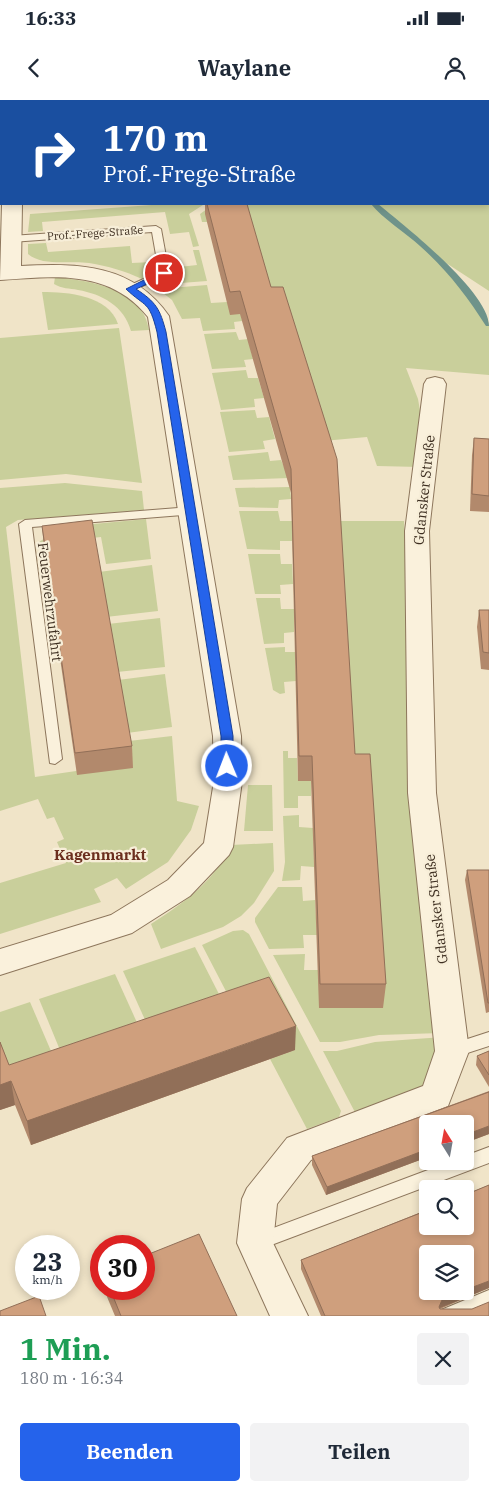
<!DOCTYPE html>
<html lang="de">
<meta charset="utf-8">
<style>
body{margin:0;font-family:"IBM Plex Serif",serif;background:#f2f2f3;color:#1f2937;height:100vh;display:flex;flex-direction:column;font-size:19px;white-space:nowrap}
*{box-sizing:border-box;margin:0}
p{font-size:16px;color:#747a83}
.icon{flex:none;width:28px;height:28px;fill:none;stroke:currentColor;stroke-width:2;stroke-linecap:round;stroke-linejoin:round}
.map{position:relative;height:1216px;overflow:hidden}
.side{display:flex;flex-direction:column;background:#fff;flex:1}
.side>*{flex:none}
.hud{position:absolute;left:0px;top:0px;width:490px;height:105px;box-shadow:0 2px 8px #0003;background:#1a4fa0;color:#fff;overflow:hidden}
.needle{width:32px;rotate:349deg}
.buttons{position:absolute;left:419px;top:1015px;display:grid;gap:10px}
.buttons a{display:grid;place-items:center;width:55px;height:55px;border-radius:5px;background:#fff;box-shadow:0 2px 8px #0003;font-size:25px}
.speed{position:absolute;left:15px;top:1135px;display:flex;gap:10px;font-size:25px;font-weight:700;text-align:center}
.speed>*{display:grid;place-content:center;width:65px;height:65px;border-radius:50%;background:#fff;box-shadow:0 2px 8px #0003;line-height:1}
.speed small{font-size:12px;font-weight:400}
.speed .limit{border:8px solid #d22;background:#fff;color:#111}
.pin{position:absolute;display:grid;place-items:center;width:42px;height:42px;color:#fff;margin:-21px;border:2px solid #fff;border-radius:50%;box-shadow:0 1px 5px #0007}
.me{position:absolute;width:55px;margin:-28px;rotate:359deg;stroke-linejoin:round;filter:drop-shadow(0 0 4px #0008)}
.turn{display:flex;align-items:center;gap:18px;height:105px;padding:0 20px;font-size:22px}
.turn .icon{width:65px;height:65px;stroke-width:2.5}
.turn b{display:block;font-size:35px;line-height:42px}
.round{display:grid;place-items:center;flex:none;width:52px;height:52px;border-radius:5px;background:#f2f2f3}
.overview{display:flex;align-items:center;justify-content:space-between;height:85px;padding:0 20px}
h1{font-size:30px;font-weight:700;line-height:38px;color:#1e9e55}
.button{display:flex;gap:10px;margin-top:auto;padding:10px 20px}
.button a{flex:1;height:58px;border-radius:5px;background:#2563eb;color:#fff;font-size:20px;font-weight:700;line-height:58px;text-align:center}
.button a+a{background:#f2f2f3;color:#1f2937}
.status{display:flex;justify-content:space-between;align-items:center;height:35px;padding:0 25px;background:#fff;direction:ltr}
.status svg{height:14px;fill:currentColor}
header{display:flex;justify-content:space-between;align-items:center;height:65px;padding:0 20px;background:#fff;font-size:22px;font-weight:700}
.map>svg:first-child{display:block}
</style>
<div class="status"><b>16:33</b><svg viewBox="0 0 49 12"><path d="M0 12V9h3v3zM5 12V6h3v6zM10 12V3h3v9zM15 12V0h3v12zM26 1h20v11H26zM47 4h2v5h-2z"/></svg></div>
<header><svg class="icon" aria-label="back" viewBox="0 0 24 24"><path d="M15 5l-7 7 7 7"/></svg>Waylane<svg class="icon" aria-label="person" viewBox="0 0 24 24"><circle cx="12" cy="8" r="4"/><path d="M4 21q1-7 8-7t8 7"/></svg></header>
<div class="map">
<svg width="489" height="1216" viewBox="0 0 489 1216">
<rect width="100%" height="100%" fill="#f0e4c8"/>
<!-- green -->
<g fill="#c9cf9b">
<polygon points="0,0 489,0 489,191 440,159 476,200 489,224 489,275 406,268 418,299 423,328 420,367 377,366 367,337 323,341 207,122 202,122 200,114 207,109 239,104 489,104 489,1 1,1 1,66"/>
<polygon points="165,104 219,104 203,105 189,114 199,146 193,147 189,132 170,134 165,112 42,122 43,131 28,132 30,114"/>
<path d="M 46,143 L 48,152 L 130,146 L 132,163 L 152,162 L 154,171 L 142,179 C 125,171 108,166 89,163 C 71,160 43,167 28,154 L 28,144 Z"/>
<polygon points="193,150 199,150 207,181 168,184 178,176 179,167 197,165"/>
<path d="M 55,177 C 90,181 143,188 149,230 L 131,231 C 124,206 102,194 78,190 C 69,188 62,189 54,184 Z"/>
<polygon points="207,185 211,203 227,202 241,214 242,221 234,222 235,229 203,231 200,218 182,219 172,200 158,189"/>
<path d="M 42,192 C 68,192 108,195 118,224 L 48,230 Z"/>
<polygon points="119,228 142,383 66,374 0,380 0,238"/>
<polygon points="236,232 239,240 248,239 253,259 244,260 246,267 212,269 204,234"/>
<polygon points="246,270 248,278 258,278 264,298 254,299 255,307 221,310 212,273"/>
<polygon points="255,310 257,318 269,317 275,339 263,341 265,349 229,352 220,312"/>
<polygon points="268,352 270,361 281,360 289,378 233,380 228,356"/>
<polygon points="65,383 142,391 144,410 18,420 6,427 35,677 76,671 129,641 172,636 177,701 199,706 191,730 168,762 126,789 117,778 94,789 101,802 0,834 0,783 66,763 57,742 64,739 54,717 47,719 38,699 0,711 0,388"/>
<polygon points="290,387 291,399 279,400 278,408 239,407 235,388"/>
<polygon points="239,411 278,411 280,421 292,421 292,441 280,441 280,450 247,449"/>
<polygon points="146,419 151,459 106,464 101,437 36,444 62,427"/>
<polygon points="338,421 404,421 414,620 441,933 379,935 340,942 320,942 273,855 305,854 304,870 318,870 353,679"/>
<polygon points="248,454 280,454 281,464 292,464 293,484 280,485 281,494 255,494"/>
<polygon points="152,465 158,511 106,517 99,472"/>
<polygon points="256,498 280,498 281,509 294,509 294,532 284,533 284,543 264,544"/>
<polygon points="160,518 165,567 117,572 108,524"/>
<polygon points="285,547 285,552 295,552 296,581 284,582 285,593 280,594 273,590 265,548"/>
<polygon points="165,574 172,627 127,633 118,580"/>
<polygon points="283,651 288,651 288,658 297,658 298,681 311,681 311,696 298,696 298,708 284,708"/>
<polygon points="248,685 272,685 273,731 244,731"/>
<polygon points="299,715 299,727 313,728 314,767 301,766 300,780 282,781 285,762 283,716"/>
<path d="M 273,743 L 274,771 L 254,803 L 241,816 L 223,827 L 161,849 L 151,824 C 184,803 215,781 231,745 Z"/>
<polygon points="278,787 302,787 303,801 315,800 317,835 303,835 304,848 269,849 255,822 255,818"/>
<polygon points="243,830 249,834 341,1011 339,1017 307,1029 270,959 295,950 230,899 202,845 233,831"/>
<polygon points="195,847 221,898 146,922 123,871"/>
<polygon points="115,874 139,927 62,955 39,899"/>
<polygon points="30,902 54,958 13,989 0,956 0,912"/>
<polygon points="443,937 426,991 358,1018 323,951 337,951 375,942"/>
</g>
<g fill="none" stroke-linecap="round" stroke-linejoin="round">
<!-- stream -->
<g fill="#6f938a" fill-rule="evenodd">
<polygon points="196,0 205,0 205,1 197,1"/>
<path d="M 371,104 L 378,104 C 405,126 489,192 489,226 L 486,226 C 467,196 447,170 420,146 C 406,133 382,118 371,104 Z"/>
</g>
<!-- service casing -->
<g stroke="#8d765c" stroke-width="2">
<g id="service">
<polygon points="156,126 161,129 169,173 130,192 125,189 126,187 159,172 152,132 11,142 6,139 11,136"/>
<polygon points="191,407 197,411 195,414 32,427 62,659 55,664 50,663 19,424 25,420"/>
<polygon points="489,932 489,946 452,958 446,956 444,951 446,946"/>
<polygon points="489,1047 489,1063 258,1150 252,1148 249,1142 252,1136 452,1061 465,1061 465,1056"/>
<polygon points="489,1190 489,1208 470,1216 439,1216 441,1210"/>
</g>
</g>
<!-- minor casing -->
<g stroke="#8d765c" stroke-width="2">
<g id="minor">
<polygon points="0,74 1,75 1,87 0,86"/>
<path d="M 2,104 L 22,104 L 21,166 C 79,163 133,164 169,216 L 241,636 L 242,681 L 233,747 L 229,755 L 190,796 L 132,833 L 0,875 L 0,849 L 111,815 L 168,780 L 204,743 L 214,681 L 213,636 L 148,217 C 110,169 55,176 0,180 Z"/>
<polygon points="435,277 443,279 446,284 429,431 436,693 469,951 448,1006 311,1060 277,1104 273,1143 308,1216 270,1216 237,1143 242,1099 247,1088 287,1038 423,986 435,951 408,693 405,431 424,284 427,279"/>
</g>
</g>
<!-- service -->
<use href="#service" fill="#faf1dc" fill-rule="evenodd"/>
<!-- minor -->
<use href="#minor" fill="#faf1dc" fill-rule="evenodd"/>
</g>
<!-- wall -->
<g fill="#b2896c">
<polygon points="205,104 247,104 355,654 386,884 383,908 319,908 311,681 298,681 291,393 240,214 230,215 205,114"/>
<polygon points="474,338 489,339 489,412 470,411 472,355"/>
<polygon points="42,426 132,646 133,668 77,675 44,448"/>
<polygon points="479,510 489,510 489,570 481,569 477,527"/>
<polygon points="467,770 489,770 489,912 486,913 465,780"/>
<polygon points="0,942 9,965 295,950 31,1045 15,1005 0,1010"/>
<polygon points="489,951 489,987 476,965 477,956"/>
<polygon points="489,991 489,1034 465,1043 465,1024 428,1024 428,1057 326,1095 312,1065 312,1056"/>
<polygon points="489,1085 489,1188 440,1209 489,1216 321,1216 301,1169 301,1160"/>
<polygon points="105,1189 144,1189 237,1216 115,1216 105,1192"/>
</g>
<!-- shaded-wall -->
<g fill="#916f58">
<polygon points="296,926 295,950 31,1045 27,1021"/>
<polygon points="11,981 15,1005 0,1010 0,985"/>
<polygon points="489,1026 489,1034 465,1043 465,1035"/>
<polygon points="428,1049 428,1057 326,1095 327,1087"/>
<polygon points="489,1181 489,1188 440,1208 437,1215 439,1207 442,1200 463,1191 465,1191 465,1190"/>
</g>
<!-- building -->
<g fill="#cf9f7d" stroke="#916f58">
<polygon points="207,104 247,104 271,187 283,187 337,359 355,654 370,654 386,884 320,884 312,656 299,656 291,369 240,191 230,192"/>
<polygon points="474,338 489,339 489,396 472,394"/>
<polygon points="92,420 132,646 75,653 42,426"/>
<polygon points="479,510 489,510 489,553 483,552"/>
<polygon points="467,770 489,770 489,903 488,903"/>
<polygon points="269,877 296,926 27,1021 11,981 0,985 0,942 9,965"/>
<polygon points="489,951 489,975 477,956"/>
<polygon points="489,992 489,1026 465,1035 465,1024 428,1024 428,1049 327,1087 312,1056"/>
<polygon points="489,1085 489,1181 465,1190 465,1154 428,1154 428,1191 463,1191 442,1200 439,1207 440,1209 472,1209 489,1202 489,1216 325,1216 301,1160 428,1110 428,1126 465,1126 465,1095"/>
<polygon points="199,1134 237,1216 121,1216 110,1189 144,1189 144,1156"/>
<polygon points="39,1196 46,1216 0,1216 0,1211"/>
</g>
<!-- route -->
<path fill="#2563eb" stroke="#184099" d="M 164,170 L 169,173 L 167,175 L 136,189 C 156,202 160,209 166,232 L 233,636 L 233,666 L 227,670 L 221,666 L 221,636 L 157,232 C 149,200 146,208 126,189 Z"/>
<g text-anchor="middle" dominant-baseline="central" stroke-width="4.5" stroke-linejoin="round" paint-order="stroke">
<!-- far-street labels -->
<g font-size="11" fill="#3d2e20" stroke="#f7eed8">
<text transform="translate(95 133) rotate(-4)">Prof.-Frege-Straße</text>
</g>
<!-- street labels -->
<g font-size="14" fill="#3d2e20" stroke="#f7eed8">
<text transform="translate(424 390) rotate(-84)">Gdansker Straße</text>
<text transform="translate(50 502) rotate(83)">Feuerwehrzufahrt</text>
<text transform="translate(436 809) rotate(-97)">Gdansker Straße</text>
</g>
<!-- neighbourhood labels -->
<g font-size="15" font-weight="bold" fill="#6b2e1e" stroke="#f7eed8">
<text x="100" y="754">Kagenmarkt</text>
</g>
</g>
</svg>
<div class="buttons">
<a><svg class="needle" viewBox="-14 -14 28 28"><path d="M0-13l5 13h-10z" fill="#e53935"/><path d="M0 13l5-13h-10z" fill="#747a83"/></svg></a>
<a><svg class="icon" aria-label="search" viewBox="0 0 24 24"><circle cx="10" cy="10" r="6"/><path d="M15 15l6 6"/></svg></a>
<a><svg class="icon" aria-label="layers" viewBox="0 0 24 24"><path d="M12 4l9 5-9 5-9-5zM3 14l9 5 9-5"/></svg></a>
</div>
<div class="speed"><div>23<small>km/h</small></div><div class="limit">30</div></div>
<div class="pin" style="left:164px;top:173px;background:#d93025"><svg class="icon" aria-label="arrive" viewBox="0 0 24 24"><path d="M6 21V4h12l-3 4 3 4H6"/></svg></div>
<svg class="me" style="left:227px;top:666px" viewBox="-20 -20 40 40"><circle r="17" fill="#2563eb" stroke="#fff" stroke-width="3"/><path d="M0-11L8 9 0 5-8 9z" fill="#fff"/></svg>
<div class="hud">
<div class="turn"><svg class="icon" aria-label="right" viewBox="0 0 24 24"><path d="M7 20v-9h11M14 6l5 5-5 5"/></svg><div><b>170 m</b>Prof.-Frege-Straße</div></div>
</div>
</div>
<section class="side">
<div class="overview"><div><h1>1 Min.</h1><p>180 m · 16:34</p></div><a class="round"><svg class="icon" aria-label="close" viewBox="0 0 24 24"><path d="M6 6l12 12M18 6L6 18"/></svg></a></div>
<div class="button"><a>Beenden</a><a>Teilen</a></div>
</section>
